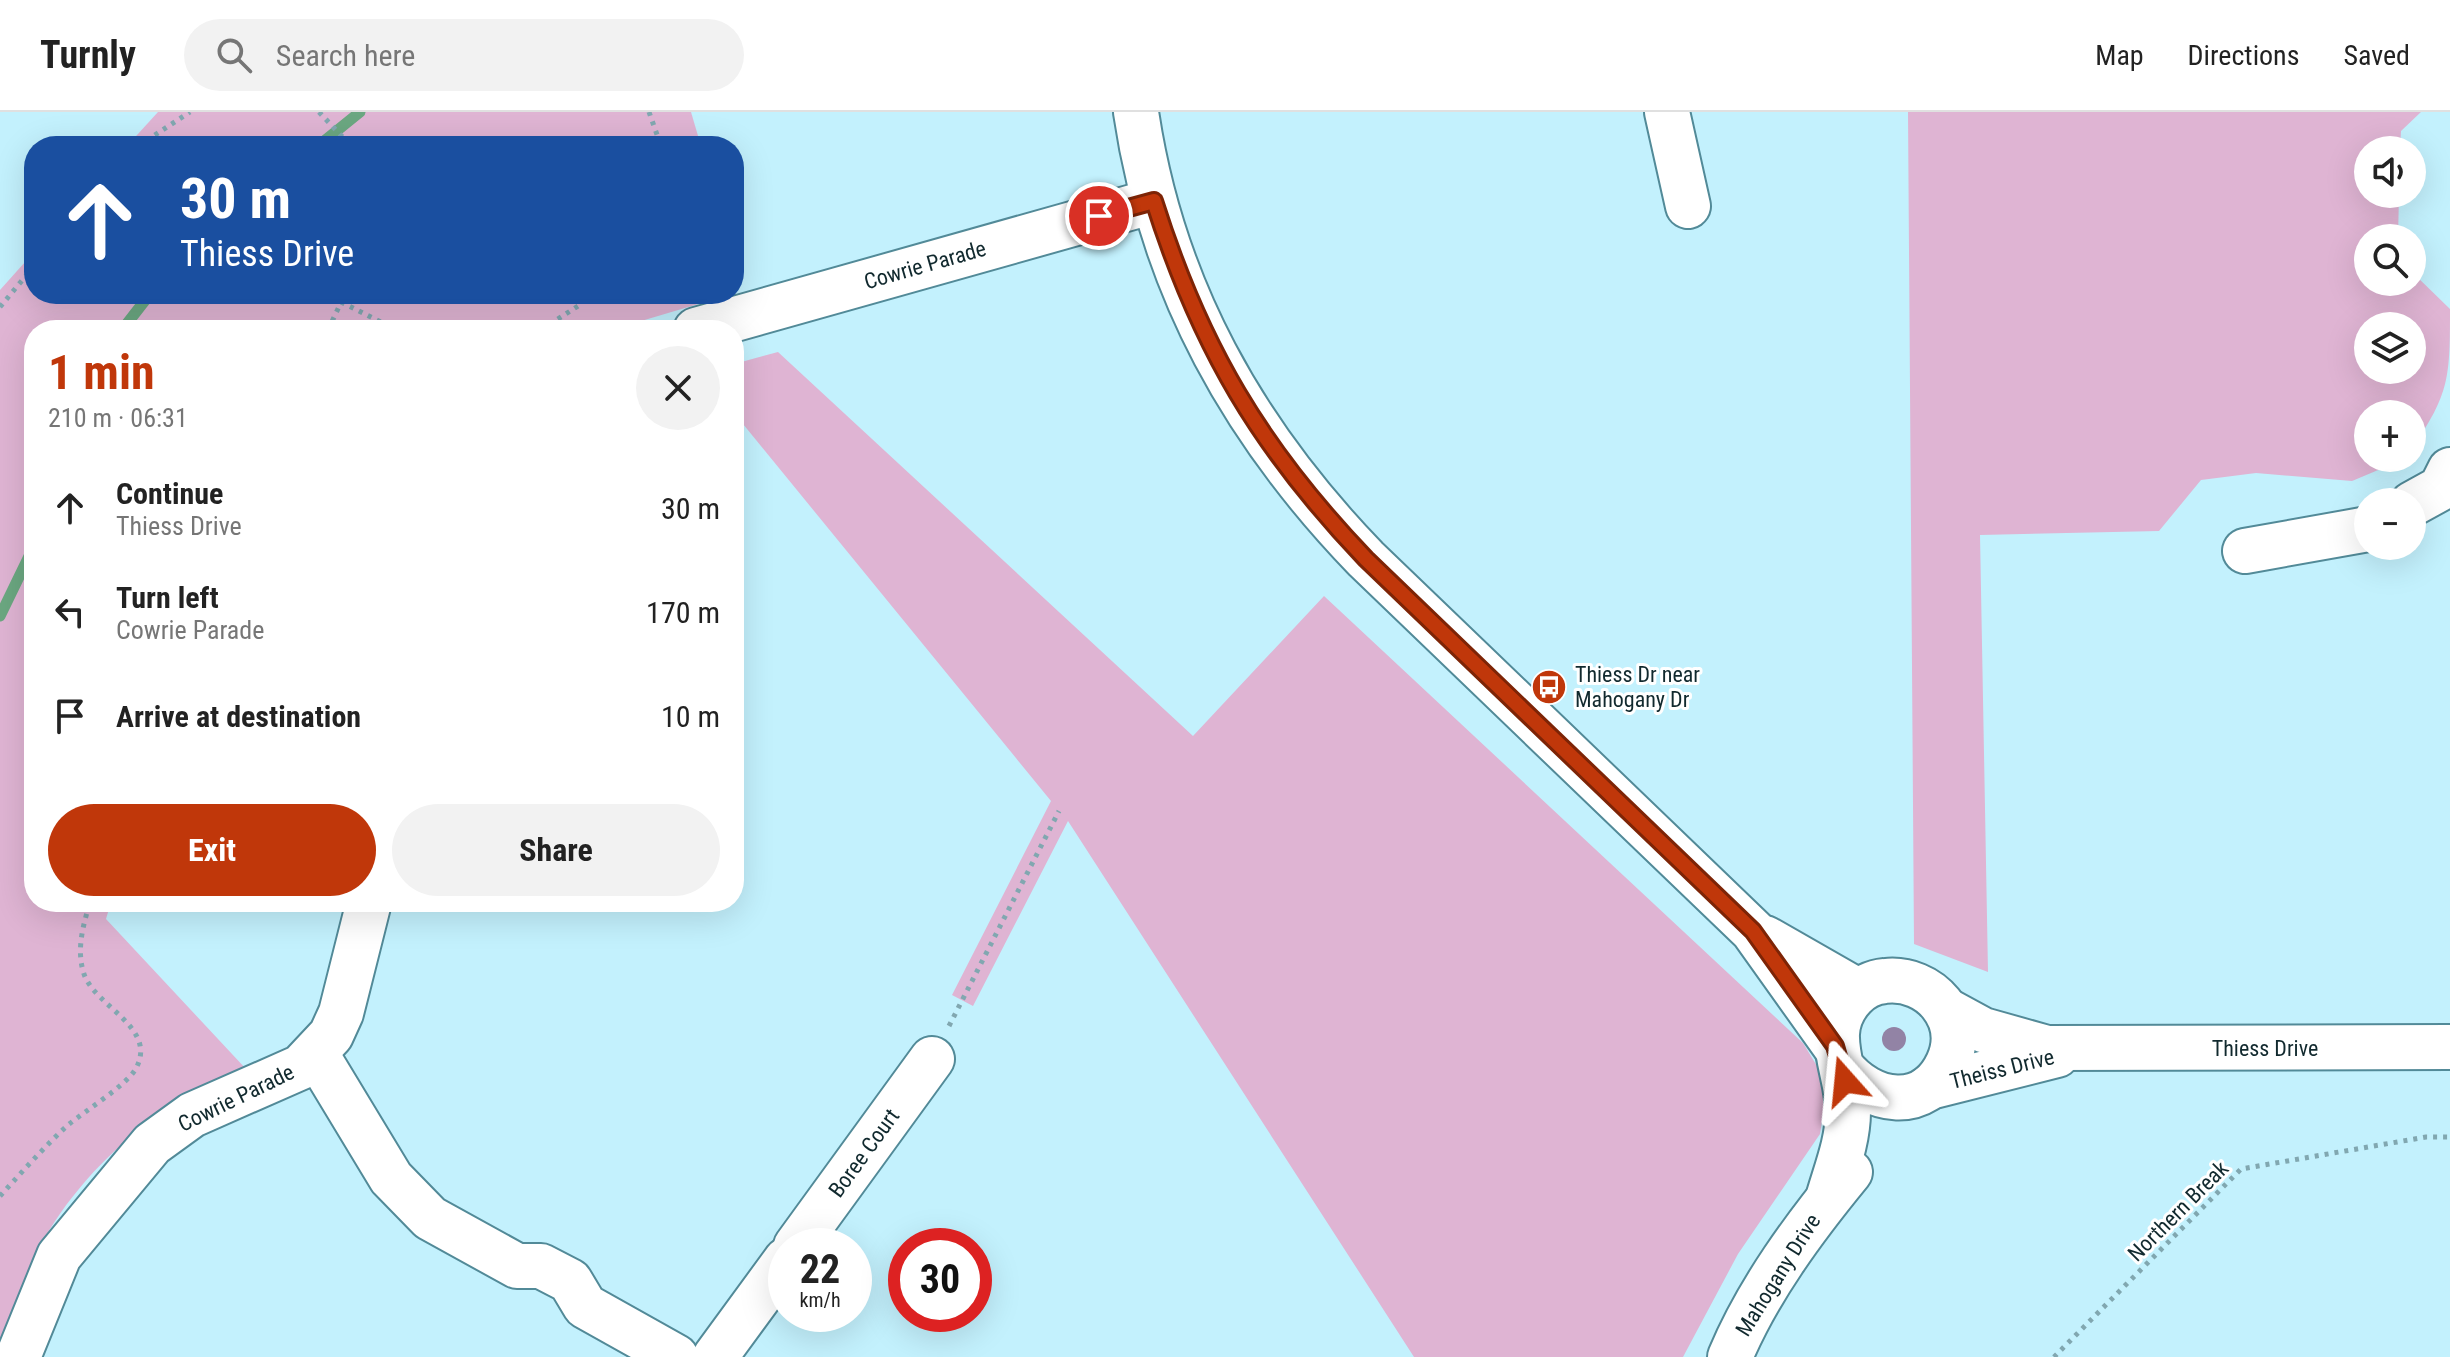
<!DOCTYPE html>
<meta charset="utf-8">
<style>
body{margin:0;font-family:"Roboto Condensed",sans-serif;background:#f2f2f2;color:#222;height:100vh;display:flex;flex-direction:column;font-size:30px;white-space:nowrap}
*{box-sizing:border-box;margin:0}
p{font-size:26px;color:#767676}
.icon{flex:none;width:44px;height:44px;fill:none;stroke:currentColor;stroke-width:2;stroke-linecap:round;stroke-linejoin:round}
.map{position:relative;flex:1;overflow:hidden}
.sheet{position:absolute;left:24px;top:208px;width:720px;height:592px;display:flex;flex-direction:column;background:#fff;border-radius:32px;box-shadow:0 8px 32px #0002}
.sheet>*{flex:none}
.banner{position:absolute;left:24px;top:24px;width:720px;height:168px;border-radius:32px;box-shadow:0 8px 32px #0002;background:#1a4fa0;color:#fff;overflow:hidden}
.buttons{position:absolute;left:2354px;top:24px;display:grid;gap:16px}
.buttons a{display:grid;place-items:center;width:72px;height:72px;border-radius:50%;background:#fff;box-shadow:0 8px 32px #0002;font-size:40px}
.speed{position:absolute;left:768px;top:1116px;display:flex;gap:16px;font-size:40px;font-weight:700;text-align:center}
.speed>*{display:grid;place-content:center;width:104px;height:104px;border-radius:50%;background:#fff;box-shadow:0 8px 32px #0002;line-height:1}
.speed small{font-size:20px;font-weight:400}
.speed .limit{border:12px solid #d22;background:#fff;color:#111}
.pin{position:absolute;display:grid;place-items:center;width:68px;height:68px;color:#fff;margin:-34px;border:4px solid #fff;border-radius:50%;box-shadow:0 2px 8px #0007}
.me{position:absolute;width:88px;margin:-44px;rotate:342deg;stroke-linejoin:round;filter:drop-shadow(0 0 6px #0008)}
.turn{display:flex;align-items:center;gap:28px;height:168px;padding:0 24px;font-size:36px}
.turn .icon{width:104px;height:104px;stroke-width:2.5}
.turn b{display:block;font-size:56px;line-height:68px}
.round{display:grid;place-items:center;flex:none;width:84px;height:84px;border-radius:42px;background:#f2f2f2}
.overview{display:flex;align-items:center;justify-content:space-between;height:136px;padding:0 24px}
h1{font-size:48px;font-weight:700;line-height:60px;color:#c0370a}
.primary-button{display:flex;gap:16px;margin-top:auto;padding:16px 24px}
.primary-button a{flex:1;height:92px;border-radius:48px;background:#c0370a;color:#fff;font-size:32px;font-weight:700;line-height:92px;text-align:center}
.primary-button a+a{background:#f2f2f2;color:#222}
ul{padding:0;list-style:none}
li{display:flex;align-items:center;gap:24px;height:104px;padding:0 24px}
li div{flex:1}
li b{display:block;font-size:30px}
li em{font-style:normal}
header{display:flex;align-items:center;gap:48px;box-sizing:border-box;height:112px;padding:0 40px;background:#fff;border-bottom:2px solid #e0e0e0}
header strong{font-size:38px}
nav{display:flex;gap:44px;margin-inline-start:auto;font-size:28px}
.search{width:560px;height:72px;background:#f2f2f2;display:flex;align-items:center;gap:20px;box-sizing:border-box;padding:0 28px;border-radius:44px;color:#767676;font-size:30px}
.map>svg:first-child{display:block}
</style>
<header>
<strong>Turnly</strong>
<div class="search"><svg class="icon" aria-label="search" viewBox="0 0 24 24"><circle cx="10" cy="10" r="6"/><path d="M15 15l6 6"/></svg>Search here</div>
<nav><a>Map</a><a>Directions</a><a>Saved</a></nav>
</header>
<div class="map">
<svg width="2450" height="1245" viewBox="0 0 2450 1245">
<rect width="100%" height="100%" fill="#c3f1fd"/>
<!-- green -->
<g fill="#dfb4d3" fill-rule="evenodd">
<polygon points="158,0 691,0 701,34 127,34"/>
<path d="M 1908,0 L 2421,0 L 2401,19 L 2400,38 L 2368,38 L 2368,82 L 2399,82 L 2398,126 L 2368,126 L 2368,170 L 2412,170 L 2412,160 L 2450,197 C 2450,264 2450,282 2412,336 L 2412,302 L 2368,302 L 2368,346 L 2403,346 L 2402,348 L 2352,369 L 2256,361 L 2201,368 L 2159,419 L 1980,423 L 1988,860 L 1914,832 ZM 2368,214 L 2412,214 L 2412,258 L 2368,258 Z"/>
<path d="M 34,140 L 34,182 L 732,182 L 611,218 L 34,218 L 34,790 L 111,790 L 106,807 L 246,957 C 213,975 167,996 139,1018 C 97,1051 57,1098 34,1146 C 19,1178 11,1212 0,1245 L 0,178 Z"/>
<polygon points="778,240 1193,624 1324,484 1803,931 1823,964 1826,983 1820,1022 1738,1142 1683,1245 1414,1245 1068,709 973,894 952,883 1051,689 734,301 734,252"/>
</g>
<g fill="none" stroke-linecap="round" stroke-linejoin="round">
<!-- stream -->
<g stroke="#6ba781" stroke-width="11">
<polyline points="318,34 360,0"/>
<polyline points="122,218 150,182"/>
<polyline points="0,504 34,434"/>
</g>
<!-- minor casing -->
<g stroke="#528a98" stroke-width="48">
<g id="minor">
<path d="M 1136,0 C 1162,176 1244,321 1366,447 L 1753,819 L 1835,934"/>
<polyline points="1667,0 1688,94"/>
<polyline points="696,218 1154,89"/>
<polyline points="2412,392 2441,376 2450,358"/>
<polyline points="2245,439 2368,417"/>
<polyline points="1765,826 1858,879"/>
<polyline points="1948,899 1983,918 2047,936 2450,935"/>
<polyline points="316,942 391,1066 430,1106 517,1154 541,1154 570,1169 585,1194 676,1245"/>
<polyline points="1930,975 2057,943"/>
<path d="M 1829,1083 C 1837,1056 1848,1028 1848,1000 C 1848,958 1820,920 1853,885 C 1861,876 1873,870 1885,869 C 1930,864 1968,907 1948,951 C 1925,1001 1870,992 1841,954"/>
<polyline points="796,1134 932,947"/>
<polyline points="18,1245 59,1144 152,1032 192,1003 301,955 331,923 341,901 369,790"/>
<polyline points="715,1245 786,1148"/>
<path d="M 1730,1245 C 1758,1178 1804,1116 1850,1060"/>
</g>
</g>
<!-- path -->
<g stroke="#81a7b0" stroke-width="5" stroke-dasharray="4 6" stroke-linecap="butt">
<polyline points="319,0 351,34"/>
<polyline points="649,0 661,34"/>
<polyline points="138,34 190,0"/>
<polyline points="341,190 397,218"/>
<polyline points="0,195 34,154"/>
<polyline points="328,218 345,182"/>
<polyline points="541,218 578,194 591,182"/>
<polyline points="949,914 1059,699"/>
<path d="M 0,1084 C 22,1060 44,1035 68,1013 C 85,999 125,974 135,958 C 160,916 95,895 84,862 C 76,838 83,814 90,790"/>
<polyline points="2054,1245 2241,1057 2426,1025 2450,1025"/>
</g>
<!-- minor -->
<use href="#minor" stroke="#fff" stroke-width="44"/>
</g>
<!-- trees -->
<circle fill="#9283a5" cx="1894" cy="927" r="12"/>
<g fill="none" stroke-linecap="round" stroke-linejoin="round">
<!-- route casing -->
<g stroke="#7d2406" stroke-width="20">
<path id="route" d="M 1099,104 L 1154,89 C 1200,235 1260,336 1366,447 L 1753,819 L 1835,934 L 1845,969"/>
</g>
<!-- route -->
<use href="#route" stroke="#c0370a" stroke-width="14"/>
</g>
<!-- icons -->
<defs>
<g id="bus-disc" transform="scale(1.8)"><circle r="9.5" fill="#c0370a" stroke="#fff"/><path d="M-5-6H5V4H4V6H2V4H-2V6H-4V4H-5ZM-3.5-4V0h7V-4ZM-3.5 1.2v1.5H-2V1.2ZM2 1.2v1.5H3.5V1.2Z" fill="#fff"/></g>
</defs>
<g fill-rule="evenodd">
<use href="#bus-disc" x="1549" y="575"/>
</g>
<g text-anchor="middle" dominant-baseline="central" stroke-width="6" stroke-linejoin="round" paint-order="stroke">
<!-- street labels -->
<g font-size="22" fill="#11292e" stroke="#fff">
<text transform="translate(925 153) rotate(-16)">Cowrie Parade</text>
<text x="2265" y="936">Thiess Drive</text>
<text transform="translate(2002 957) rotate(-14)">Theiss Drive</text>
<text transform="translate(236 986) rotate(-26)">Cowrie Parade</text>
<text transform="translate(864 1041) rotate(-54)">Boree Court</text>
<text transform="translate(2178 1099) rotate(-45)">Northern Break</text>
<text transform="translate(1778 1163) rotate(-58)">Mahogany Drive</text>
</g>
<!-- poi labels -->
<g font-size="22" fill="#11292e" stroke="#fff" text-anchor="start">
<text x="1575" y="562">Thiess Dr near<tspan x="1575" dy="25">Mahogany Dr</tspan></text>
</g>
</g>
</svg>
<div class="buttons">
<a><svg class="icon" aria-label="sound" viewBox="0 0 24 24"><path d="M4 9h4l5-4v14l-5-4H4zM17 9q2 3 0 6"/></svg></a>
<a><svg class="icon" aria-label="search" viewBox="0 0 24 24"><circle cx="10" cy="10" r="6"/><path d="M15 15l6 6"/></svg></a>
<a><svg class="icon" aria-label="layers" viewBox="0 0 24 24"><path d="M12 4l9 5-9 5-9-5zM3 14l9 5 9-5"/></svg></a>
<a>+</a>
<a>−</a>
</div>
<div class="speed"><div>22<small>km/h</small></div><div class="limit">30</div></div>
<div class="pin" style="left:1099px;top:104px;background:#d93025"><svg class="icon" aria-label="arrive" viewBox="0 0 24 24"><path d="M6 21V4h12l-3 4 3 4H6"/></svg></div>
<svg class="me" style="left:1845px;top:969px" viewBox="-20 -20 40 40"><path d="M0-17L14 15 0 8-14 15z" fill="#c0370a" stroke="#fff" stroke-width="4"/></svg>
<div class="banner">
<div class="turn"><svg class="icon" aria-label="ahead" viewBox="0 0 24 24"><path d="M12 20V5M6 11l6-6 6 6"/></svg><div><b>30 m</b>Thiess Drive</div></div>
</div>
<section class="sheet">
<div class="overview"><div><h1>1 min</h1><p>210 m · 06:31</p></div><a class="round"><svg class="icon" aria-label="close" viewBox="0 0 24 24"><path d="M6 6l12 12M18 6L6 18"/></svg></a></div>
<ul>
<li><svg class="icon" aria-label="ahead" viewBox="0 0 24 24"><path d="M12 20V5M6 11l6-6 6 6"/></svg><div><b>Continue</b><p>Thiess Drive</p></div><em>30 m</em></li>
<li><svg class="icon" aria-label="left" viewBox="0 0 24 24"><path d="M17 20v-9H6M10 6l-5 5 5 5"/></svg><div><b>Turn left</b><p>Cowrie Parade</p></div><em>170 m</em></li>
<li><svg class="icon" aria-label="arrive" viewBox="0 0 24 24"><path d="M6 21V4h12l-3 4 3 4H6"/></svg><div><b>Arrive at destination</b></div><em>10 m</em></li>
</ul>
<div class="primary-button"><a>Exit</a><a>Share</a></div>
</section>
</div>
